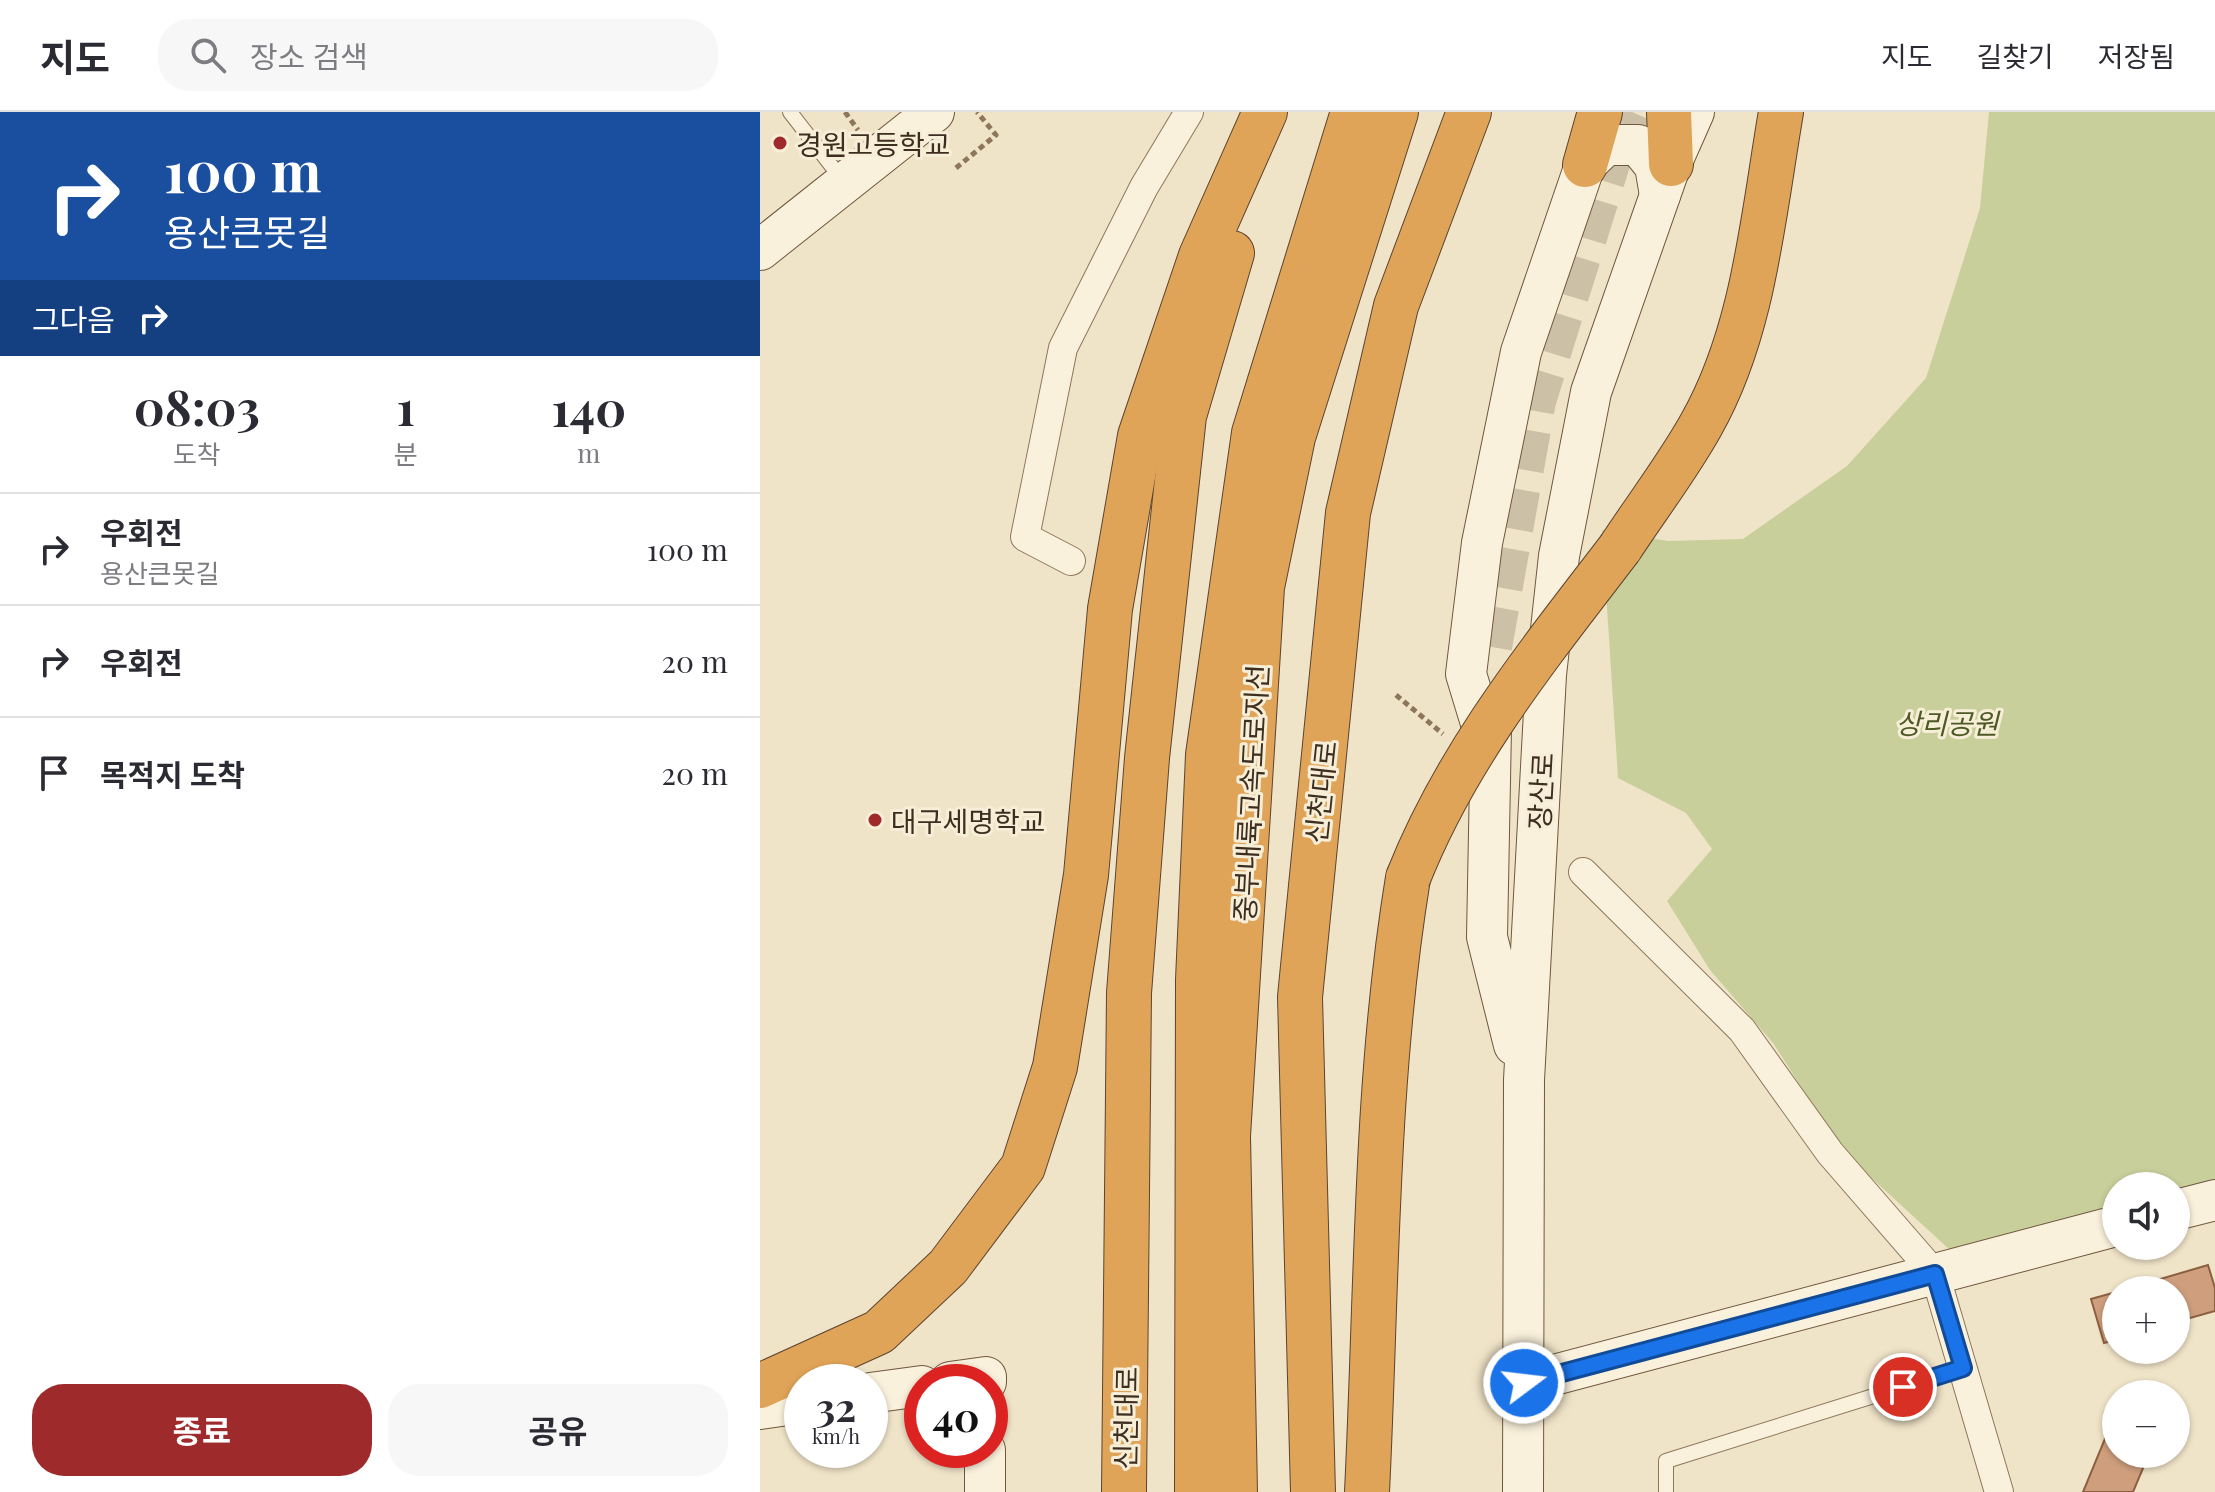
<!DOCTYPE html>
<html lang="ko">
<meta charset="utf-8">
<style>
body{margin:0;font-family:"Playfair Display","Noto Sans KR",serif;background:#f7f7f7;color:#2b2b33;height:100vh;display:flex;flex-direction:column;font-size:30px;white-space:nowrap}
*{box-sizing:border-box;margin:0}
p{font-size:26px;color:#7c7c81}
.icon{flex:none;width:44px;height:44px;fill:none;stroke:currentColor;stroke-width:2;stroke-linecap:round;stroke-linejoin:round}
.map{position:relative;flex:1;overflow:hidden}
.drawer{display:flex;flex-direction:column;background:#fff;width:760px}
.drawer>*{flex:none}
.guide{background:#1a4fa0;color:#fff;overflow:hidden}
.controls{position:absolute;left:1342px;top:1060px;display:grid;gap:16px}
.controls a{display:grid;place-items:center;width:88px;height:88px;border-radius:50%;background:#fff;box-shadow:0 2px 6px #0004;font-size:40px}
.speed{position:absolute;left:24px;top:1252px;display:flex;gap:16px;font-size:40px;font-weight:700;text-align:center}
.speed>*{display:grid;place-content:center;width:104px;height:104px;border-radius:50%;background:#fff;box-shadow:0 2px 6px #0004;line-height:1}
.speed small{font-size:20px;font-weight:400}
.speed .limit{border:12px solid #d22;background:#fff;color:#111}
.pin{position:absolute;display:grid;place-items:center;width:68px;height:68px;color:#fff;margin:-34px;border:4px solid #fff;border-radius:50%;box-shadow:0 2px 8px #0007}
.me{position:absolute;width:88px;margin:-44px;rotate:75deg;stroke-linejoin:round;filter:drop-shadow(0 0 6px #0008)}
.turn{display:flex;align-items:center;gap:28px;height:168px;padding:0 32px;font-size:36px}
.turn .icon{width:104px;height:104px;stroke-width:2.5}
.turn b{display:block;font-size:56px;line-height:68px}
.then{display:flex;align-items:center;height:76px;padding:0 32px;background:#0003;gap:16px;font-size:30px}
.eta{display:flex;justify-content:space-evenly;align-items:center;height:136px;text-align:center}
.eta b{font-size:48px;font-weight:700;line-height:56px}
.action{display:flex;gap:16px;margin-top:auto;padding:16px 32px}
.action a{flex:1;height:92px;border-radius:32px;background:#9e2a2b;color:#fff;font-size:32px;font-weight:700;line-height:92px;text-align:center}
.action a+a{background:#f7f7f7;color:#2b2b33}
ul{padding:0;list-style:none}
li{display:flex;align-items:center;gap:24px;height:112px;padding:0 32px;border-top:2px solid #e1e1e2}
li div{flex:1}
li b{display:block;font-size:30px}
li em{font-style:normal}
header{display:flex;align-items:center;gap:48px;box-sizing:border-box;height:112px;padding:0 40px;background:#fff;border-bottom:2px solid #e1e1e2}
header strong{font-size:38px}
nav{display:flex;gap:44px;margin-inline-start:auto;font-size:28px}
.search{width:560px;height:72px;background:#f7f7f7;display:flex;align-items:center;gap:20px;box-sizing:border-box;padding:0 28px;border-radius:32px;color:#7c7c81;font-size:30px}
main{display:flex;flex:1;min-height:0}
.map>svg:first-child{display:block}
</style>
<header>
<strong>지도</strong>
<div class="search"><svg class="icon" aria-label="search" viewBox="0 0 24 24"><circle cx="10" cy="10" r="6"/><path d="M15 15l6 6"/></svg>장소 검색</div>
<nav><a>지도</a><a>길찾기</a><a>저장됨</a></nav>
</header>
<main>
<section class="drawer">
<div class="guide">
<div class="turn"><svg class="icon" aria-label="right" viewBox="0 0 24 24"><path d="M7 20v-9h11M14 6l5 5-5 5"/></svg><div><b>100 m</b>용산큰못길</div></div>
<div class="then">그다음<svg class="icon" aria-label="right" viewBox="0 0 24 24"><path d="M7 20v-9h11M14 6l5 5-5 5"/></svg></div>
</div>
<div class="eta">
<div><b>08:03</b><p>도착</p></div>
<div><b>1</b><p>분</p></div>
<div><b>140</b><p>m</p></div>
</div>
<ul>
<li><svg class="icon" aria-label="right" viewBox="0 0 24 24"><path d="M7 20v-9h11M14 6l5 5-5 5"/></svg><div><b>우회전</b><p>용산큰못길</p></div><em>100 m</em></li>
<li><svg class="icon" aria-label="right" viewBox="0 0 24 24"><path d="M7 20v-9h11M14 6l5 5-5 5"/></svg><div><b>우회전</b></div><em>20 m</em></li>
<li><svg class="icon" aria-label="arrive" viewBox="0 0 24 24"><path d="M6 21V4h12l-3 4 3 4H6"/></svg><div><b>목적지 도착</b></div><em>20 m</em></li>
</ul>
<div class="action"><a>종료</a><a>공유</a></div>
</section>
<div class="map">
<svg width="1455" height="1380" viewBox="0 0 1455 1380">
<rect width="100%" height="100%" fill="#f0e4c8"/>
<!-- green -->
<polygon fill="#c9cf9b" points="1229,0 1455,0 1455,1067 1416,1078 1416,1074 1356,1074 1356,1094 1190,1138 1082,1039 1013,931 950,858 907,789 952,737 926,701 858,666 842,418 908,429 983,427 1087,354 1166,266 1220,96"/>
<!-- building -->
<g fill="#cf9f7d" stroke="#8d5f41" stroke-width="2">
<polygon points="1448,1153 1455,1176 1455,1199 1416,1210 1416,1178 1363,1178"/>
<polygon points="1356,1180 1356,1228 1344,1231 1331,1187"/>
<polygon points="1349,1317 1356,1319 1356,1342 1389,1342 1373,1380 1323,1380"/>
</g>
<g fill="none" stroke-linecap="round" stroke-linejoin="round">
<!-- secondary-tunnel -->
<polyline stroke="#ccc0a6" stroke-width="40" stroke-dasharray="40 20" stroke-linecap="butt" points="732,535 776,289 852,45 872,0"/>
<!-- lane casing -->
<g stroke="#8d765c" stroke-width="16">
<g id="lane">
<polyline points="30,0 84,70"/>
<polyline points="906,1380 906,1349 1203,1256"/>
</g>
</g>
<!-- street casing -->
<g stroke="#8d765c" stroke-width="30">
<g id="street">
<polyline points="311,449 265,425 303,236 384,75 429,0"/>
<polyline points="823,760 982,918 1070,1041 1175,1162 1239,1380"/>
</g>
</g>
<!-- secondary casing -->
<g stroke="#6f573f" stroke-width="42">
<g id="secondary">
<polyline points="0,138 174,0"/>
<polyline points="731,616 727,825 754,933"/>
<polyline points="730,641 706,562 722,431 761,240 825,53 846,33 878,33 895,54 900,83"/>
<polyline points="1416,1098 1455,1088"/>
<polyline points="190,1270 226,1265 226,1270"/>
<polyline points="764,1271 1356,1114"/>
<polyline points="110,1281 162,1274"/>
<polyline points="0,1297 42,1291"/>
<polyline points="225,1380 225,1338"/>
<polyline points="763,1380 764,968 786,563 799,444 831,280 911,52 934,0"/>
</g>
</g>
<!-- highway casing -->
<g stroke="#5b4430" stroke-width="46">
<g id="highway">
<polyline points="909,0 911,52"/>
<polyline points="825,53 840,0"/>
<path d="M 860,436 C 886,396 917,356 941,313 C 994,220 1003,104 1021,0"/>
<polyline points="0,1274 119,1220 188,1155 263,1055 295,955 326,763 350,497 380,324 441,144 505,0"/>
<polyline points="364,1380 369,881 387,646 424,304 472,141"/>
<polyline points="437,1380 438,868 448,643 494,321 593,0"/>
<polyline points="475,1380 468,1024 502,475 533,325 636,0"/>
<polyline points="553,1380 540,885 588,401 636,194 709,0"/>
<path d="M 607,1380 C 617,1177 615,967 648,766"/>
</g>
</g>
<!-- path -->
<g stroke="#8d765c" stroke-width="5" stroke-dasharray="6 4" stroke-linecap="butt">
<polyline points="85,0 98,18"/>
<polyline points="196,56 236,23 217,0"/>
<polyline points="636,583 683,622"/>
</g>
<!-- lane -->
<use href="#lane" stroke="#faf1dc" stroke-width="14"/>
<!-- street -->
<use href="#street" stroke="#faf1dc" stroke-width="28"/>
<!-- secondary -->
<use href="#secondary" stroke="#faf1dc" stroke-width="40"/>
<!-- highway -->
<use href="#highway" stroke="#e0a458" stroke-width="44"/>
<!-- highway-bridge casing -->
<g stroke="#5b4430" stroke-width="46" stroke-linecap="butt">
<path id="highway-bridge" d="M 648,766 C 697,642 779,542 860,436"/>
</g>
<!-- highway-bridge -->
<use href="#highway-bridge" stroke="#e0a458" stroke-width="44"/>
</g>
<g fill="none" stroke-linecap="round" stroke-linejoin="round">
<!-- route casing -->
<g stroke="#114b97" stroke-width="20">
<polyline id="route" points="764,1271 1175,1162 1203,1256 1143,1275"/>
</g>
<!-- route -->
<use href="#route" stroke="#1a73e8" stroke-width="14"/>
</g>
<!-- markers -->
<g fill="#9e2a2b" stroke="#f7eed8" stroke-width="3">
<circle cx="20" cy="31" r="8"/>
<circle cx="115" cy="708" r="8"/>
</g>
<g text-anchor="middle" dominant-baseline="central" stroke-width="6" stroke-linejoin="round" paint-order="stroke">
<!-- poi labels -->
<g font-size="28" fill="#3d2e20" stroke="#f7eed8" text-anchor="start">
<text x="36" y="31">경원고등학교</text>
<text x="131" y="708">대구세명학교</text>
</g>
<!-- park labels -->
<g font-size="28" font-style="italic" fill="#4d5a26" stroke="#f7eed8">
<text x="1187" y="610">상리공원</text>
</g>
<!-- street labels -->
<g font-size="28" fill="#3d2e20" stroke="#f7eed8">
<text transform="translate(780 679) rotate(-87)">장산로</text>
<text transform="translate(560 680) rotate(-84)">신천대로</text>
<text transform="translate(490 681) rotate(-87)">중부내륙고속도로지선</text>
<text transform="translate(365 1306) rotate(-89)">신천대로</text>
</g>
</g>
</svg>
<div class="controls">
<a><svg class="icon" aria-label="sound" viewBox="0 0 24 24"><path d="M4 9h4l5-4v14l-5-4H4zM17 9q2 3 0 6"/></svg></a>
<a>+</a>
<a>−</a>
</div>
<div class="speed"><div>32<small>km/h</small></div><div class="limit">40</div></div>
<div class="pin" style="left:1143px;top:1275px;background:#d93025"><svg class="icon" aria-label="arrive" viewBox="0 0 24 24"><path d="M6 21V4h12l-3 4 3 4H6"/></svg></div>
<svg class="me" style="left:764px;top:1271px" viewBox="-20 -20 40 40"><circle r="17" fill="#1a73e8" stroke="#fff" stroke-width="3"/><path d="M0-11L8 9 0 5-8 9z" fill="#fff"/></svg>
</div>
</main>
